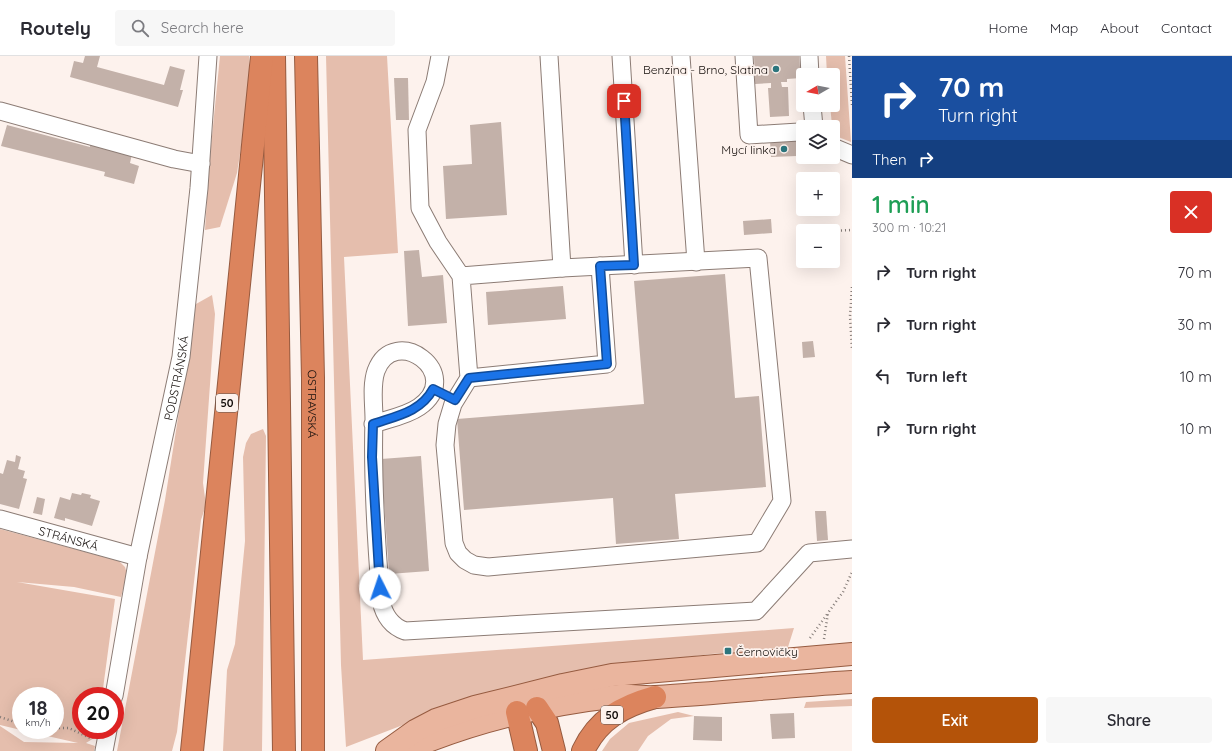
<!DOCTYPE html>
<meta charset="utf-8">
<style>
body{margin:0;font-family:Quicksand,sans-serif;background:#f7f7f7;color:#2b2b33;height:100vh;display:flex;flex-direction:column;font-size:15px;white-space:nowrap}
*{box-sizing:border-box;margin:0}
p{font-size:13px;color:#7c7c81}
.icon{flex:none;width:22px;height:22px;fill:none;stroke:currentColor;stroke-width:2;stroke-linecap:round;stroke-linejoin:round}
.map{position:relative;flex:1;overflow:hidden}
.details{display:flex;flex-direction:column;background:#fff;width:380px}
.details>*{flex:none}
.hud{background:#1a4fa0;color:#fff;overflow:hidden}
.needle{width:26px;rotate:261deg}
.controls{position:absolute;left:796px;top:12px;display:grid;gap:8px}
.controls a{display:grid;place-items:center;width:44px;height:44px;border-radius:4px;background:#fff;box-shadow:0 4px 16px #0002;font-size:20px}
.speed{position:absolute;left:12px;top:631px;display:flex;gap:8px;font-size:20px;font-weight:700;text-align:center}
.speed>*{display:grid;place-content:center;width:52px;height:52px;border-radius:50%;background:#fff;box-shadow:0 4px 16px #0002;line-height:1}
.speed small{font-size:10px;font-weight:400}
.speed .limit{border:6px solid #d22;background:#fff;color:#111}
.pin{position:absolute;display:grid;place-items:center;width:34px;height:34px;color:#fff;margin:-17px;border-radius:8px;box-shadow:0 2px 6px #0006}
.me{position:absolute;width:44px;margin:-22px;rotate:356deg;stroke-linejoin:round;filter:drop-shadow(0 0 3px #0008)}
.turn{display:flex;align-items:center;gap:14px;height:84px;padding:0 20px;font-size:18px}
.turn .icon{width:52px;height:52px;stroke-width:2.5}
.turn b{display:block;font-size:28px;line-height:34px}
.then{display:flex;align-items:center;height:38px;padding:0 20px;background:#0003;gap:8px;font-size:15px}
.round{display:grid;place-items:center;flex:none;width:42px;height:42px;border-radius:4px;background:#f7f7f7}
.headline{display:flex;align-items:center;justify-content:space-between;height:68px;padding:0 20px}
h1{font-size:24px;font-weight:600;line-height:30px;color:#1e9e55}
.cta{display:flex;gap:8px;margin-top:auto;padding:8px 20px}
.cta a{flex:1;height:46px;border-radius:4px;background:#b45309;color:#fff;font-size:16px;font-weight:600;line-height:46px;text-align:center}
.cta a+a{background:#f7f7f7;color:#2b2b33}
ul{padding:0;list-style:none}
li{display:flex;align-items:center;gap:12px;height:52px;padding:0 20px}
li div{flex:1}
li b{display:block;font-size:15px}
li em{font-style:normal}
header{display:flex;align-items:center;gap:24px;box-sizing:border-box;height:56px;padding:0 20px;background:#fff;border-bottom:1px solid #e1e1e2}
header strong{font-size:19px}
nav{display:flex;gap:22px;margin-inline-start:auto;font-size:14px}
.search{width:280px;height:36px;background:#f7f7f7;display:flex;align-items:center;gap:10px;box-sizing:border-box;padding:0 14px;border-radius:4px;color:#7c7c81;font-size:15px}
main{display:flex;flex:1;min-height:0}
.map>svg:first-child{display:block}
</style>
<header>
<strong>Routely</strong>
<div class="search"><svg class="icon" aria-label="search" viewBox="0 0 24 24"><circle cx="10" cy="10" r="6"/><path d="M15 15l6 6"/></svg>Search here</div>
<nav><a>Home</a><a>Map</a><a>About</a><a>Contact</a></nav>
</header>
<main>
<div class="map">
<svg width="852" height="695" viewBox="0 0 852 695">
<rect width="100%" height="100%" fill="#fdf2ed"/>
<!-- green -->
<g fill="#e5bead">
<polygon points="220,0 249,0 249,40 237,117 220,171 205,174 209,110"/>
<polygon points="326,0 387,0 398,197 344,201 363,604 794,572 788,591 711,598 576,615 478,640 346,691 341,609"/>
<polygon points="826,0 845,0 851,86 833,79 830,49 833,49 833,19 827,19"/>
<polygon points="212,239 215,258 203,427 206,449 201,464 177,676 172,695 117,695 165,444 196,248"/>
<polygon points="263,373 266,380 262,695 223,695 227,614 235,588 245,485 243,401 246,387 251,378"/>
<polygon points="0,473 119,505 125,511 127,518 121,541 74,531 17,526 115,543 102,640 81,640 81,674 97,674 94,682 86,687 95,690 94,695 0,695 0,670 24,686 78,687 21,674 55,674 55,640 21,640 21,674 0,669"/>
<polygon points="852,643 852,650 804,652 806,646"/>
<polygon points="678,656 694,660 671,663 648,680 638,695 602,695 610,683 629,667"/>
</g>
<!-- building -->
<g fill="#c3b1a9">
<polygon points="85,0 100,0 97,11 164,29 170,10 185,14 180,34 183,34 178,51 70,21 74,5 83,7"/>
<polygon points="754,0 799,0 801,22 787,23 787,26 781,26 782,31 788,31 789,60 770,61 768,32 771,32 771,27 755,28"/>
<polygon points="394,22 408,22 409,64 396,64"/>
<polygon points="501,66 507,159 446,163 443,110 472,108 470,69"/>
<polygon points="7,69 90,91 90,87 132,98 130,107 139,110 134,128 104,120 105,116 1,90"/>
<polygon points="770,85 796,85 797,100 771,101"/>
<polygon points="771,163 772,177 744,179 743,165"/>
<polygon points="419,194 422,221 443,219 447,267 408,270 404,195"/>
<polygon points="725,218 735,342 759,340 766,431 675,438 679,483 616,488 613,442 464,454 457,363 644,348 634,225"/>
<polygon points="563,230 566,263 488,269 486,236"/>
<polygon points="813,285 815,301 803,302 802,286"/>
<polygon points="16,399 21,401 18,413 25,415 23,422 27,423 19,453 0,448 0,417 3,418 7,404 15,406"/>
<polygon points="421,400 429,515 389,518 381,403"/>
<polygon points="72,437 81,439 82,437 91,439 90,442 100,445 92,470 65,462 65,465 54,462 60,441 70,444"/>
<polygon points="37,441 45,443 42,459 33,457"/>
<polygon points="815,455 826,455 828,484 817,485"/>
<polygon points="794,657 795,682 772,683 770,658"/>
<polygon points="694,660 722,661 722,685 693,684"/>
</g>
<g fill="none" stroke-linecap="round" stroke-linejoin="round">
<!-- minor casing -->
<g stroke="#8c7c75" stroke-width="19">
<g id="minor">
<polyline points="440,0 435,26 417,74 420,152 438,186 461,220 469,322 453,348 447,368 445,389 454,487 458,497 465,504 474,509 488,511 757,487 782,445 758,202 562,212 461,220"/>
<polyline points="549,0 562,212"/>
<polyline points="621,0 634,209"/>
<polyline points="681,0 696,206"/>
<polyline points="744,0 749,79 799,76 803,77"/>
<polyline points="809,0 810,19"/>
<polyline points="812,49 814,71"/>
<polyline points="0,55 174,103 201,108"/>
<polyline points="833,91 852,99"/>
<polyline points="469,322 607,308 600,210"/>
<path d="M 373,368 C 388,363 406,360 419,351 C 466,318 394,266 376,315 C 371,330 374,348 374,363 C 372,424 376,484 381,545 C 384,559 391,570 405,575 L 756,555 L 809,497 L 852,493"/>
<path id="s1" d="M 0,463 L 138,501"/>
<path id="s2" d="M 114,640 L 138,501 L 181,301 L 199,132 L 208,0"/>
<polyline points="104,695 108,674"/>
</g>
</g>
<!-- major casing -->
<g stroke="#965b40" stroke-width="24">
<g id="major">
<path d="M 406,694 C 475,664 545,648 620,640 C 632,639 644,642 656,641 C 721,637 787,630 852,626"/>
<polyline points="387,695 415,675 436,664 475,651 563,629 612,619 852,598"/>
</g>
</g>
<!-- highway casing -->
<g stroke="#965b40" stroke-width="24">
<g id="highway">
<polyline points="274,0 284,695"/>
<path id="s3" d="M 306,0 L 313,322 L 313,695"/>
<polyline points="537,652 547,667 554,695"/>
<polyline points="517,656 526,695"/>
<polyline points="192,695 262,0"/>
<path d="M 583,695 C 598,663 623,650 655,641"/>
</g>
</g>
<!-- path -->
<g stroke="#837b77" stroke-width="2.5" stroke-dasharray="1 3" stroke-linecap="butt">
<polyline points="849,0 852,49"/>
<polyline points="829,175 852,174"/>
<polyline points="852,231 850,260 852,293"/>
<polyline points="810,582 828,557"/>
<polyline points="824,583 828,557 843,536 852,516"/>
<polyline points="0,661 21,668"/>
<polyline points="55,672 69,672 90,682"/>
</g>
<!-- minor -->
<use href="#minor" stroke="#fff" stroke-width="17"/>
<!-- major -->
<use href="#major" stroke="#eab59e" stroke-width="22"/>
<!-- highway -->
<use href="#highway" stroke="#dc845d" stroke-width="22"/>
</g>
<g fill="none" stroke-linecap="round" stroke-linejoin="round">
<!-- route casing -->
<g stroke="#114b97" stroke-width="10">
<path id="route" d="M 380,532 L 372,401 L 373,368 C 396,360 421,356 433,333 L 455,344 L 469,322 L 607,308 L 600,210 L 634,209 L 624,45"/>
</g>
<!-- route -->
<use href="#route" stroke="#1a73e8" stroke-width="7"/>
</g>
<!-- markers -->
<g fill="#2c757d" stroke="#fdf2ed" stroke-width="1.5">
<circle cx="776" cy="13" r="4"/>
<circle cx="784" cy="93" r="4"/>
<rect x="724" y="591" width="8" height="8" rx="2"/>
</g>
<g text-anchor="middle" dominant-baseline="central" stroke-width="3.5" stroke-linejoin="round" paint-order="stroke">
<!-- shield labels -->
<g fill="#fdf2ed" stroke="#5a524f" stroke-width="1">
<rect x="216" y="338" width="22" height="18" rx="3"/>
<rect x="601" y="650" width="22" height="18" rx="3"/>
</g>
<g font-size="11" font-weight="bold" fill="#140e0b">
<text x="227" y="347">50</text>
<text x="612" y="659">50</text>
</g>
<!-- poi labels -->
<g font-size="12" fill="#140e0b" stroke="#fdf2ed" text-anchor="end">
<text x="768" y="13">Benzina - Brno, Slatina</text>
<text x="776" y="93">Mycí linka</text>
<text x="736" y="595" text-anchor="start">Černovičky</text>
</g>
<!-- street labels -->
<g font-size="12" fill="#140e0b" stroke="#fdf2ed">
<text stroke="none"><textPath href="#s2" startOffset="324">PODSTRÁNSKÁ</textPath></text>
<text stroke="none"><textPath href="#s3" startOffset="348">OSTRAVSKÁ</textPath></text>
<text stroke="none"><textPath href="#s1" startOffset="71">STRÁNSKÁ</textPath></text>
</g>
</g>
</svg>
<div class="controls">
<a><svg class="needle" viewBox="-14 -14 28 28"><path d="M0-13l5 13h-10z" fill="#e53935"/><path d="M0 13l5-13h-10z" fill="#7c7c81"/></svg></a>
<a><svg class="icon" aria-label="layers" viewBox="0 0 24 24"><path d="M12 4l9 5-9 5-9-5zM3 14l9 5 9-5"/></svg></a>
<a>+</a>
<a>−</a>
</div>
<div class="speed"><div>18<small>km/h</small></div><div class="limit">20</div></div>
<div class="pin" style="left:624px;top:45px;background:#d93025"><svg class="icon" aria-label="arrive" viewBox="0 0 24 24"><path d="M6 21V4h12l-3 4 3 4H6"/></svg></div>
<svg class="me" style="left:380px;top:532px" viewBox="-20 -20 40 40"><circle r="19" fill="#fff"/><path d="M0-13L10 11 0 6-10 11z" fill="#1a73e8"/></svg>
</div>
<section class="details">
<div class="hud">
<div class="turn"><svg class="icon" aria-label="right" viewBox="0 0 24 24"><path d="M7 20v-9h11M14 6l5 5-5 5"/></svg><div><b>70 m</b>Turn right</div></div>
<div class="then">Then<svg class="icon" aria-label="right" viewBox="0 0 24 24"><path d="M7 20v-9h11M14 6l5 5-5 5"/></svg></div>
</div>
<div class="headline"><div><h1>1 min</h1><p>300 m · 10:21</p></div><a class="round" style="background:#d93025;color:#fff"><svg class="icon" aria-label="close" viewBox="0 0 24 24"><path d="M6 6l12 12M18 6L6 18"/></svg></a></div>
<ul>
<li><svg class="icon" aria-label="right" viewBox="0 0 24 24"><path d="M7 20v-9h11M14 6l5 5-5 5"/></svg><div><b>Turn right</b></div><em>70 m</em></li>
<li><svg class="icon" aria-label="right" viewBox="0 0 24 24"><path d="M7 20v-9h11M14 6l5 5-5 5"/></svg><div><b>Turn right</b></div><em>30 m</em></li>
<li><svg class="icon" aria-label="left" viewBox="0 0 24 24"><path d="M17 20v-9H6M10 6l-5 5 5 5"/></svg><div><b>Turn left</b></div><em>10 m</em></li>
<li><svg class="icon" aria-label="right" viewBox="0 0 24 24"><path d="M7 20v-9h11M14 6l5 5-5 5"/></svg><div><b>Turn right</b></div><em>10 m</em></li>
</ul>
<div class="cta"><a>Exit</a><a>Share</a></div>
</section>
</main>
